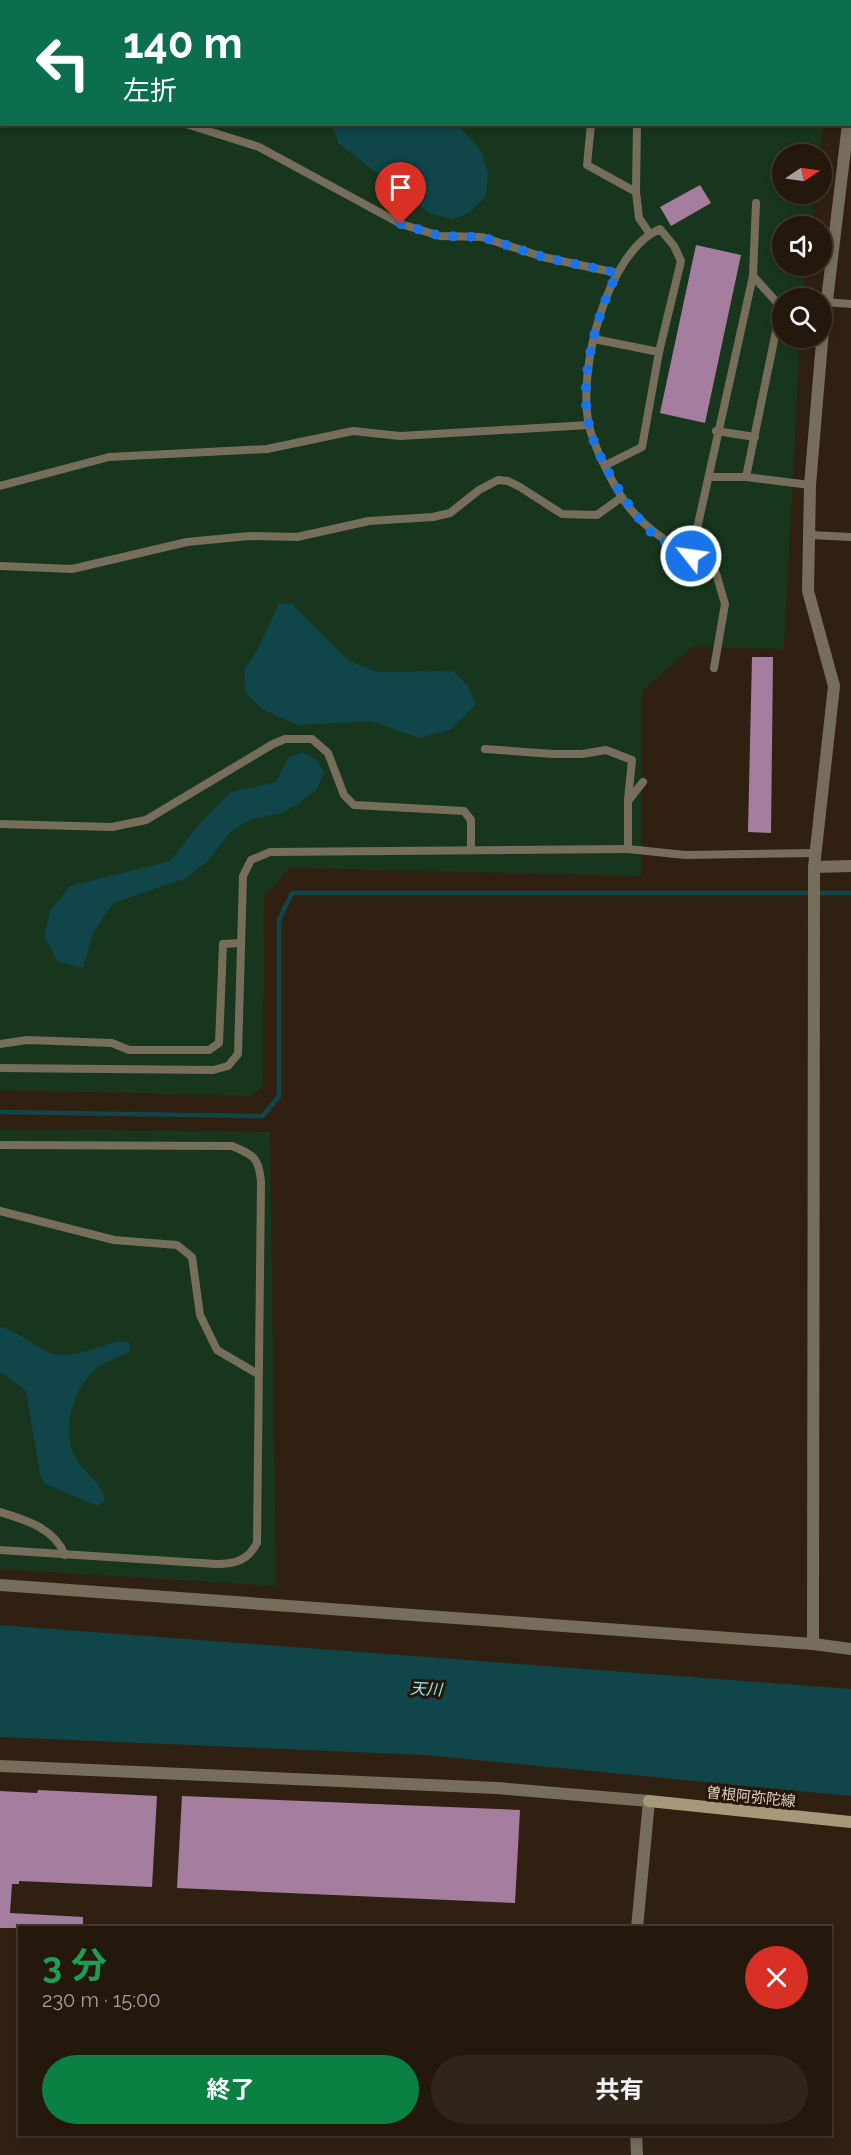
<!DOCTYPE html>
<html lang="ja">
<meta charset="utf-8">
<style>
body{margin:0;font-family:Raleway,"Noto Sans JP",sans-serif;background:#30251b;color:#f1f3f6;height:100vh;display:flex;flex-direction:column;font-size:22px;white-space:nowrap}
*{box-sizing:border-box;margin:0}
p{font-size:20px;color:#a3a09d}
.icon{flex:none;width:33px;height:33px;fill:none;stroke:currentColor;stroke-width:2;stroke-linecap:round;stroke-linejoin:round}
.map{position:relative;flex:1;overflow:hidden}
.drawer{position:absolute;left:18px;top:1926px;width:814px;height:210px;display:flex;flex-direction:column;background:#24180d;border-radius:0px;box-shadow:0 3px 9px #0003,0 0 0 2px #41372e}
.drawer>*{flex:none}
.hud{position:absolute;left:0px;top:0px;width:852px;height:126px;box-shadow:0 3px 9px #0003,0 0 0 2px #41372e;background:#0b6e4f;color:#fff;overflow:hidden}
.needle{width:39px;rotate:77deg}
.fabs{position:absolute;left:772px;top:144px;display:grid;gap:12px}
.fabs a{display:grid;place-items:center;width:60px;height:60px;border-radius:50%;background:#24180d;box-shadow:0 3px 9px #0003,0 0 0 2px #41372e;font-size:30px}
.pin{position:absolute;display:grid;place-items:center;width:51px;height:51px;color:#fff;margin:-62px -26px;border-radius:50% 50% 50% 0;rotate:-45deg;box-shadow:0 0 6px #0007}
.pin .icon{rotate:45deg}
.me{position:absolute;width:66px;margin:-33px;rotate:300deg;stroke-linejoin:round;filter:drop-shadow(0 0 4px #0008)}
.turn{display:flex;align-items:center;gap:21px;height:126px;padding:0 24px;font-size:27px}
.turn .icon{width:78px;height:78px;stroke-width:2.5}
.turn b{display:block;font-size:42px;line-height:51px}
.round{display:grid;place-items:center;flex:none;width:63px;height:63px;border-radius:32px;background:#30251b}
.summary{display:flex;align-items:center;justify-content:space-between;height:102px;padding:0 24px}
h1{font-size:36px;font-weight:700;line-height:45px;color:#1e9e55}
.button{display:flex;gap:12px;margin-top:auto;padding:12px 24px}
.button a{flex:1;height:69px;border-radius:36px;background:#0b8043;color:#fff;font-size:24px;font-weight:700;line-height:69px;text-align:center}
.button a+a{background:#30251b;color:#f1f3f6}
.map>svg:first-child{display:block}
</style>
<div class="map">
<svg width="851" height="2155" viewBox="0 0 851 2155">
<rect width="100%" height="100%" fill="#302011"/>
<!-- green -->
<g fill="#17361d">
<polygon points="0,0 841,0 2,2 2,124 823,125 819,154 783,154 783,194 815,194 811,226 783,226 783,266 806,266 802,298 783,298 783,338 800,338 784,649 692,647 642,691 641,876 290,868 264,897 263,1086 251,1096 0,1090"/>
<polygon points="0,1129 270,1132 276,1586 0,1569"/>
</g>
<!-- water -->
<g fill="#104549">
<polygon points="333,125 457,125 481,150 488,174 486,196 469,213 453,219 431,214 338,143"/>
<polygon points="279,603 292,604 349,661 378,672 453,671 468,686 476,705 450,730 419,738 371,721 297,725 262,709 246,693 244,670 258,649"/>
<polygon points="302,752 317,760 324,773 317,789 299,803 282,813 251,819 230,832 208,861 186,878 113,903 93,933 83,968 57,961 44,936 50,911 70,886 170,861 200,823 231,792 276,782 288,758"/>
<path d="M 0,1327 C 22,1332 38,1350 55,1354 C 79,1360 114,1337 129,1342 L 130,1352 C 121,1356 110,1360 101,1365 C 73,1383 59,1433 77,1460 C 88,1478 100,1479 105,1501 L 97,1506 L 45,1484 L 40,1474 L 26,1391 L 0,1372 Z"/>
<polygon points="0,1625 851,1689 851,1796 425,1755 0,1737"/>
</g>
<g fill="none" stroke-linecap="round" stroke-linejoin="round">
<!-- stream -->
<polyline stroke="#104549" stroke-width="4.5" points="0,1112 263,1116 279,1096 279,920 292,893 851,893"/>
</g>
<!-- building -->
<g fill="#a47d9f">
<polygon points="700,185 711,203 671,226 660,207"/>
<polygon points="696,245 741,255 705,423 660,413"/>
<polygon points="752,657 773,657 771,833 748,832"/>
<polygon points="38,1790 157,1796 152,1887 19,1881 19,1884 12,1884 10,1913 83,1917 83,1928 0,1928 0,1791 37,1793"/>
<polygon points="182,1796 520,1810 515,1903 177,1888"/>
</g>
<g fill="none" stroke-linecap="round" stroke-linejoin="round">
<!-- service -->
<g stroke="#766e5b" stroke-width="8">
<polyline points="528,0 531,2"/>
<polyline points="620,0 620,2"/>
<polyline points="0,77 2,76"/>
<polyline points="186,124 259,147 401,224 440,236 482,237 543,257 617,273"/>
<polyline points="591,124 587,165 636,192"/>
<polyline points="637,124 636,192 639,218 650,234"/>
<polyline points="825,302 851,304"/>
<polyline points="594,339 659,352"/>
<polyline points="716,431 755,437"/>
<path d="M 606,465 L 642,447 L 659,352 L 681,261 L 674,246 L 660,229 C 606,252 577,372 589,425 C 593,445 610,478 621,496 C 644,533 682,549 716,573 L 725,604 L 714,668"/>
<polyline points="709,477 746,477 810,485"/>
<polyline points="746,477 781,307 753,276"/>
<polyline points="0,486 109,457 267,449 353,431 400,436 589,425"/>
<polyline points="810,535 851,537"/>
<polyline points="691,556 753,276 756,203"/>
<polyline points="0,566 72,569 187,542 249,536 297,537 369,521 433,517 450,513 479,490 498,480 508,481 520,487 562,514 597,515 622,497"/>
<polyline points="485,749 553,754 582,754 606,750 632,760 628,800"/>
<polyline points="643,782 628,801 628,849 685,855 816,853"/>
<polyline points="0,824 112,827 146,820 273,744 285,739 312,739 328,753 344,795 354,805 464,811 471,820 471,849"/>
<polyline points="0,1044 27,1040 112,1043 129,1050 209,1050 219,1043 223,944 241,943"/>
<polyline points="0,1068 213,1070 228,1066 238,1054 243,876 251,860 270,852 628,849"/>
<path d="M 0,1145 L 232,1146 C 254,1155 259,1158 261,1182 L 257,1543 C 248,1560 236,1564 216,1564 L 0,1550"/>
<polyline points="0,1211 114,1240 177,1245 192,1257 200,1315 217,1350 258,1374"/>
<path d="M 0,1512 C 26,1520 54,1528 65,1555"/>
</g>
<!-- minor -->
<g stroke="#766e5b" stroke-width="12">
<polyline points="814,867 851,866"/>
<polyline points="814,907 814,867 834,686 808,591 810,485 822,342"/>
<polyline points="813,1644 851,1649"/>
<polyline points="0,1766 497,1788 649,1801"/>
</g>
<!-- tertiary -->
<g stroke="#766e5b" stroke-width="12">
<polyline points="850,105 851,101"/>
<polyline points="822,342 848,124"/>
<polyline points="0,1585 813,1644 814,907"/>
<polyline points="637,1928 649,1801"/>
<polyline points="636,2134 637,2155"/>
</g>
<!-- secondary -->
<polyline stroke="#a6997a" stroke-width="12" points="649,1801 851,1822"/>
</g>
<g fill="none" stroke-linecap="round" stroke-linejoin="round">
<!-- route -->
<path stroke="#1a73e8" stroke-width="10" stroke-dasharray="0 18" d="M 401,224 L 440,236 L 482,237 L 543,257 L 617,273 C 597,315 578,378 589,425 C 596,457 628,509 651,532 C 661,542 678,548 691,556"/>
</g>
<g text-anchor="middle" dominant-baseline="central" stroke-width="6" stroke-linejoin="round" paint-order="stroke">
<!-- street labels -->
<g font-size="15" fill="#dbd0c7" stroke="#261608">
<text transform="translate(751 1797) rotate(6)">曽根阿弥陀線</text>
</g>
<!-- water labels -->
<g font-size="16" font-style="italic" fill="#87eff7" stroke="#261608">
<text transform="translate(426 1689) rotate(3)">天川</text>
</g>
</g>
</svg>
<div class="fabs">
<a><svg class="needle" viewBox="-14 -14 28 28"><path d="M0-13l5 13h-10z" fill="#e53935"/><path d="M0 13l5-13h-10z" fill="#a3a09d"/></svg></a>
<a><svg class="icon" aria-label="sound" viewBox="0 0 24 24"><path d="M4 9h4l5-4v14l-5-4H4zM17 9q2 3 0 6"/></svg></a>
<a><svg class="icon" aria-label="search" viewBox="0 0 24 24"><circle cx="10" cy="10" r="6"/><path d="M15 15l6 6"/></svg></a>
</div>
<div class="pin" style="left:401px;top:224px;background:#d93025"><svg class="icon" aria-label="arrive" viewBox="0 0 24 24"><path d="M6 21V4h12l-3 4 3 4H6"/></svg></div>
<svg class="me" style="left:691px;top:556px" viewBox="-20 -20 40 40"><circle r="17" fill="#1a73e8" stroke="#fff" stroke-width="3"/><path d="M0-11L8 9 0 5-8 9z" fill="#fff"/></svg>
<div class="hud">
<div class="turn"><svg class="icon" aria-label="left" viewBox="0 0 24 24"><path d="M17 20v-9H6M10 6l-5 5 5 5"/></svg><div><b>140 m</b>左折</div></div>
</div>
<section class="drawer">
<div class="summary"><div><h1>3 分</h1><p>230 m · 15:00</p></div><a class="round" style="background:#d93025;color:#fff"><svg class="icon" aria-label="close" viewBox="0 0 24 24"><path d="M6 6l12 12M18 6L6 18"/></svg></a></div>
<div class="button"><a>終了</a><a>共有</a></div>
</section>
</div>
